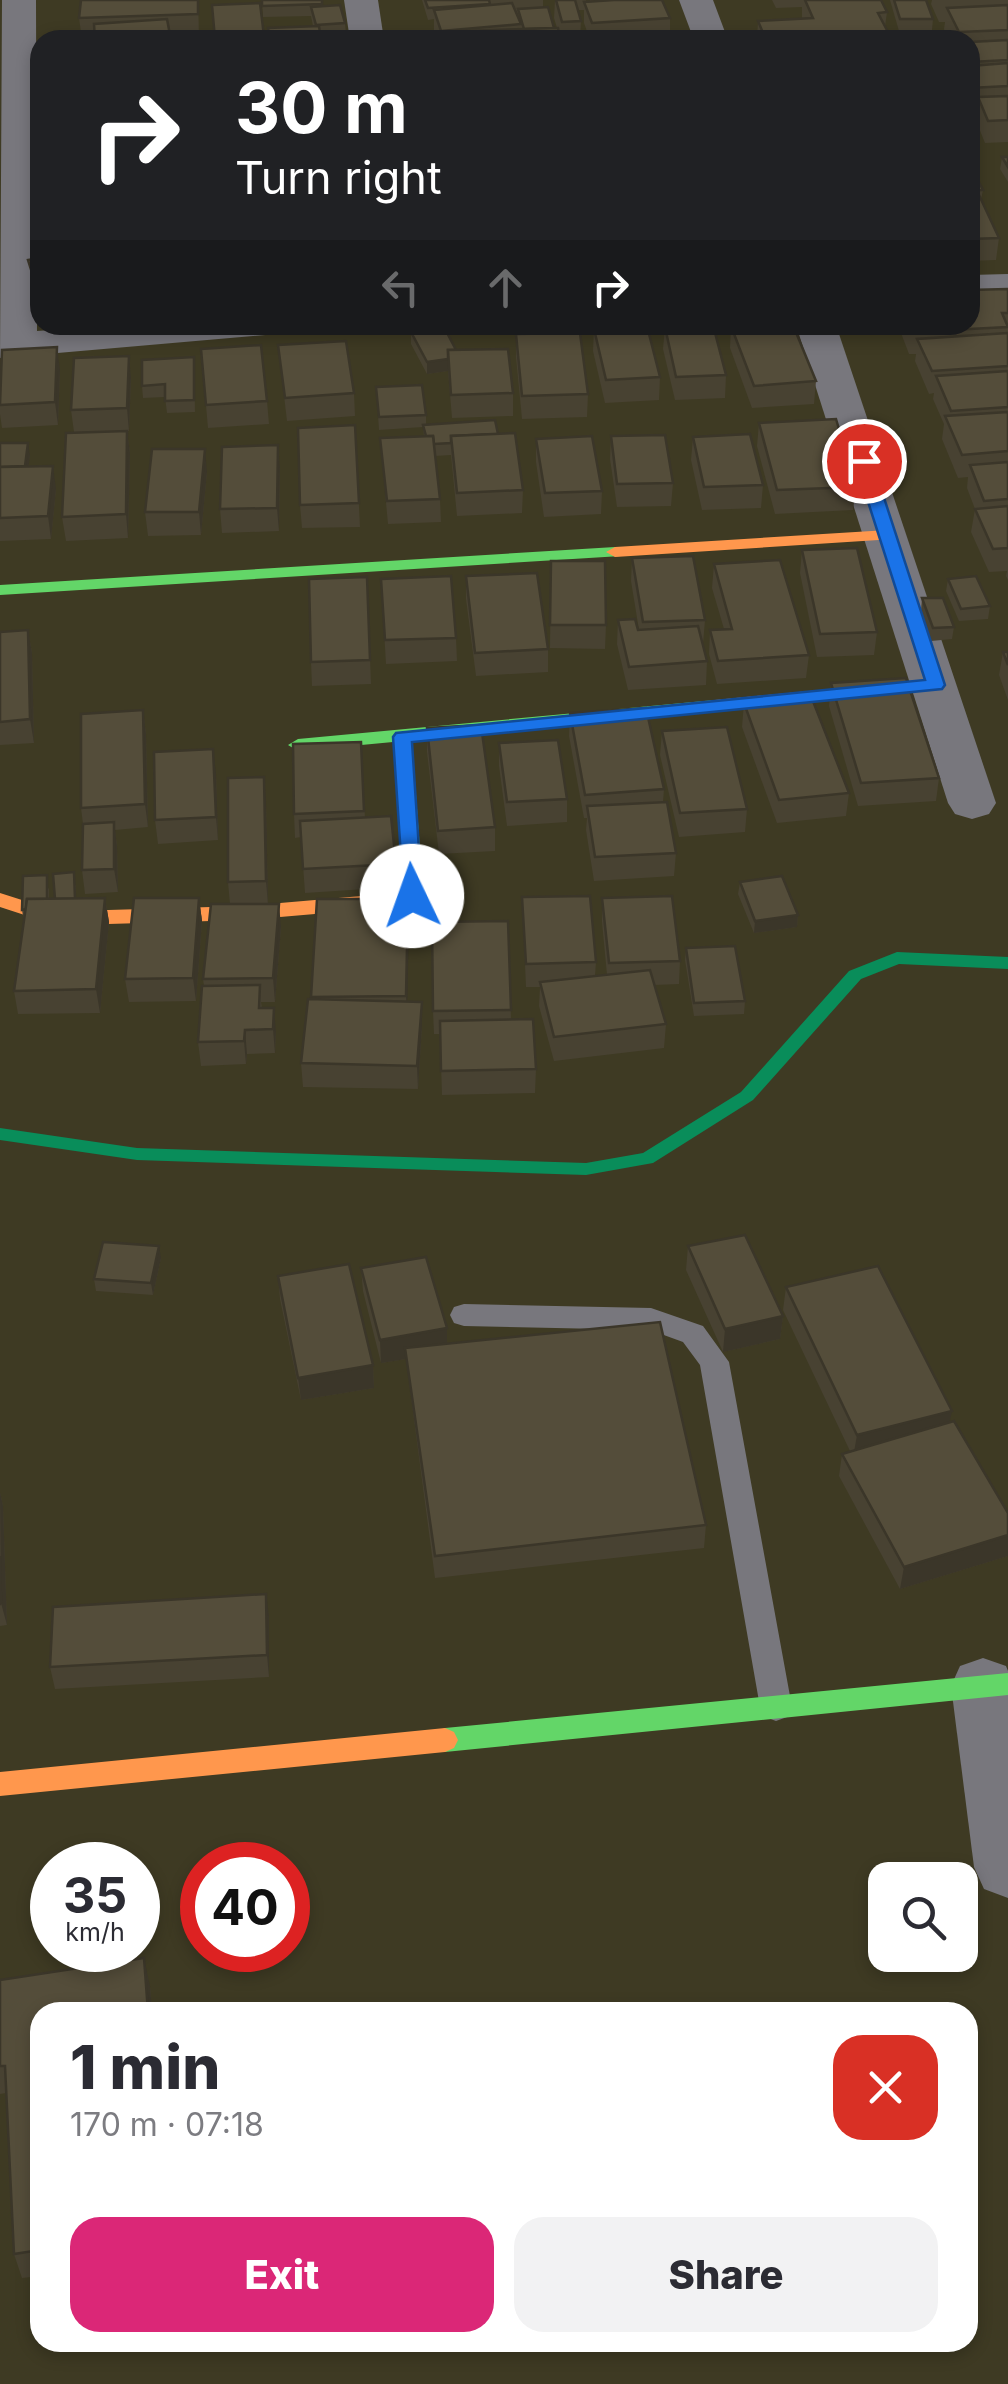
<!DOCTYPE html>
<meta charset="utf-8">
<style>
body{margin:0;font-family:Inter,sans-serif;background:#f2f2f3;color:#2b2b33;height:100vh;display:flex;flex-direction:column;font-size:38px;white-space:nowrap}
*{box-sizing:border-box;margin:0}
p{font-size:32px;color:#7c7c81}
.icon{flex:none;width:55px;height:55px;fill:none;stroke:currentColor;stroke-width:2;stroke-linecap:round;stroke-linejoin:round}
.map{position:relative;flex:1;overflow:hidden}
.panel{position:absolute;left:30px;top:2002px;width:948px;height:350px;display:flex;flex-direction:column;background:#fff;border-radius:30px;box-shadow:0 5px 15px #0003}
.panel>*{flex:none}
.top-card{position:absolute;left:30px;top:30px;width:950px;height:305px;border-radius:30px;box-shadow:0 5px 15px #0003;background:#202124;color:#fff;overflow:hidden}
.fabs{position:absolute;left:868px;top:1862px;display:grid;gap:20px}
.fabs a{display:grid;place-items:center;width:110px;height:110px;border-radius:20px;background:#fff;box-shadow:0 5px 15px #0003;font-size:50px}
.speed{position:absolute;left:30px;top:1842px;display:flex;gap:20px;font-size:50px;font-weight:700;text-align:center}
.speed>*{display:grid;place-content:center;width:130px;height:130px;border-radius:50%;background:#fff;box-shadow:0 5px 15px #0003;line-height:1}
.speed small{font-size:25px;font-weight:400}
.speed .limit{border:15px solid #d22;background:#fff;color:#111}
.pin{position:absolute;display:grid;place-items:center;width:85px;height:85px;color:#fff;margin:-42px;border:5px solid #fff;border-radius:50%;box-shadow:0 2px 10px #0007}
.me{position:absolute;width:110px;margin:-55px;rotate:357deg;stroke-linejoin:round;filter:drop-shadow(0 0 8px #0008)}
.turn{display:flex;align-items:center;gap:35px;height:210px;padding:0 40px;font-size:45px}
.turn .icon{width:130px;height:130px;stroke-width:2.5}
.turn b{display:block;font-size:70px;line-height:85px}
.lanes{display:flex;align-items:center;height:95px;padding:0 40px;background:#0003;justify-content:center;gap:50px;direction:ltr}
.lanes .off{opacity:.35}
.round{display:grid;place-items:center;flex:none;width:105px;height:105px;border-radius:30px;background:#f2f2f3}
.summary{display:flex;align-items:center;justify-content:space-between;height:170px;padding:0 40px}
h1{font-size:60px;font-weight:800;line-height:75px}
.primary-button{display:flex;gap:20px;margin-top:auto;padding:20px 40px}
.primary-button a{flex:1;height:115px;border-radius:30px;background:#db2777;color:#fff;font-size:40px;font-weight:800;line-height:115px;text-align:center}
.primary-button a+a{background:#f2f2f3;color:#2b2b33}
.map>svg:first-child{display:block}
</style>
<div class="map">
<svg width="1008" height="2384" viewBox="0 0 1008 2384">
<rect width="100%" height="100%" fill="#3e3a23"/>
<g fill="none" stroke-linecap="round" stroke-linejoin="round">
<!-- stream -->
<polygon fill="#098d5a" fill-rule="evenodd" points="897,952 1008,957 1008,969 899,964 861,979 753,1100 653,1163 586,1175 137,1160 0,1140 0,1128 137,1148 586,1163 643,1153 741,1092 849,971"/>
<!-- lane -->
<polygon fill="#78777d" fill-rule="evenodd" points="464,1304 651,1308 703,1326 729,1362 792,1707 787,1717 776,1721 765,1717 760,1707 700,1365 683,1342 650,1330 464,1326 454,1323 450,1315 454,1307"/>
<!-- street -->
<g fill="#78777d" fill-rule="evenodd">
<polygon points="2,0 36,0 37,331 120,325 294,325 288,333 0,358"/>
<polygon points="344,0 378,0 384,40 350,40"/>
<polygon points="679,0 713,0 728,40 694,40"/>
<polygon points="1008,274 1008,298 970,299 970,275"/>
<polygon points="796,325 836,325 996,803 989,814 972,819 955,814 948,803"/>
<polygon points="983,1658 1006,1666 1008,1671 1008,1898 984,1889 974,1867 951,1686 960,1666"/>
</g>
<!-- fast -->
<g fill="#63d668" fill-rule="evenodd">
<polygon points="615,547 621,548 621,556 0,595 0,585"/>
<path d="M 715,700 L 724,706 L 722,710 L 412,740 L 423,890 L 415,904 C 400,908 374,913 363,902 L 366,897 L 403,890 L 393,742 L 298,751 L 288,745 L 298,739 Z"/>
<polygon points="1008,1673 1008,1695 445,1752 436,1748 432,1740 436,1732 445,1728"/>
</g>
<!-- slow -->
<g fill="#ff974d" fill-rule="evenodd">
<polygon points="888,530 897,535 894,539 615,557 606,552 615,547"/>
<polygon points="936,679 945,685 943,689 715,712 706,706 715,700"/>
<polygon points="0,893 47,908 74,911 245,906 373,895 383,902 373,909 245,920 74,925 46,922 0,907"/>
<polygon points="445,1728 454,1732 458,1740 454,1748 445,1752 0,1796 0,1772"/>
</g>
</g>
<!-- wall -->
<g fill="#484232">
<polygon points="81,0 198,0 199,35 82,39 79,18"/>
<polygon points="262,0 322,0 322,6 345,23 346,34 320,36 321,40 269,40 268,28 313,26 311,16 263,17"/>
<polygon points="422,0 543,0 543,8 554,28 557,28 554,18 555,0 586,0 586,2 590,2 590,0 662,0 670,18 670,40 590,40 584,23 584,10 578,10 581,21 580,40 432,40 432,32 434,32 434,19 428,20"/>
<polygon points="772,0 881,0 887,12 885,27 889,34 888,40 757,40 758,21 802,18 802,7 776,8"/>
<polygon points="890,0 926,0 933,19 932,30 899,31"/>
<polygon points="932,0 1008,0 1008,142 985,143 975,118 976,109 970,110 970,40 949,40 944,29 945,22 939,22 931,4"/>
<polygon points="260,3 265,40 215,40 212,5"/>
<polygon points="970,145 976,158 974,173 983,190 981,200 999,238 996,260 970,261"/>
<polygon points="1002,157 1008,157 1008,182 1000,169"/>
<polygon points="1008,289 1008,580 1006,576 1007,571 989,572 971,532 975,509 967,488 968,477 958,478 942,439 944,424 933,399 934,393 929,394 915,361 916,354 909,354 898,325 970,325"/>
<polygon points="731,326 816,381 814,404 752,408 730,348"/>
<polygon points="665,327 726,375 725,398 675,400 663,349"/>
<polygon points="594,329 660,377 659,400 605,403 593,351"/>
<polygon points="411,332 456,350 513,393 513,416 452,418 448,371 427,374 411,344"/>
<polygon points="516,334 588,394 587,417 522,419 516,357"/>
<polygon points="278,345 354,393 355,416 287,421"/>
<polygon points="201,349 267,401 269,424 208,428"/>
<polygon points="194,357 195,412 167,413 165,397 143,398 142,386"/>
<polygon points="60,370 58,425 2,428 0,414 0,384"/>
<polygon points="131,378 129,431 127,431 130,453 128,538 66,541 62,517 74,432 71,410"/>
<polygon points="376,387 426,415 426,425 498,434 523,490 522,513 457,516 451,455 435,456 440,499 441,522 388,524 380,438 424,436 423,427 379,430"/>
<polygon points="759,423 856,487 853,510 775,514 757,446"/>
<polygon points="355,425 360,527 302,528 300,505"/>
<polygon points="611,436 673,483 671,506 617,507 610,459"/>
<polygon points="693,437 763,485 761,508 702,510 691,460"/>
<polygon points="536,439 602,491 601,514 544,517 536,462"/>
<polygon points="0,443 30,455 28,466 56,489 51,539 0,541"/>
<polygon points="280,468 279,531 222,533 220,509"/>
<polygon points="207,472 201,535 148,536 145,512"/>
<polygon points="802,550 877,632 874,655 817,657 800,573"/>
<polygon points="632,558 705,620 703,644 707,661 706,685 628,690 617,644 618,620 639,630 631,581"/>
<polygon points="551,561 606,625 605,649 550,648"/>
<polygon points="714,564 809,655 806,678 717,684 709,654 710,630 724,629 712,588"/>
<polygon points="466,576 548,649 548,672 476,676 466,599"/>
<polygon points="367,577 371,684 312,686 311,662"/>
<polygon points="381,579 456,638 457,661 386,664"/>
<polygon points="948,579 990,606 988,619 959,621 946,591"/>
<polygon points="922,598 954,627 952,639 931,641 921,611"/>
<polygon points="28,630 32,653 34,743 0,745 0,632"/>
<polygon points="1003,652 1008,652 1008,700 999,675"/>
<polygon points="831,683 939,778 936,801 858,806 829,706"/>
<polygon points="744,703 849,793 846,816 777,823 742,727"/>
<polygon points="143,710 146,734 148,827 115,830 117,846 118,892 85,894 82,870 83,824 81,808"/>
<polygon points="570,713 664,789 663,802 676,853 674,876 594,881 586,830 587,818 584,818 569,736"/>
<polygon points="427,728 495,827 495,851 439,854 427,752"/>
<polygon points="662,731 747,809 745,832 679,837 660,755"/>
<polygon points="361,742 365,818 396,864 397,887 305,893 301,837 295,838 294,814"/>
<polygon points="499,743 567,799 567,822 507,826 499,766"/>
<polygon points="216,773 218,840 158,844 155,820"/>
<polygon points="266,801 268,904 281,927 275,1002 261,1002 262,1008 276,1032 275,1053 247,1054 246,1064 201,1066 198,1042 204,986 203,979 230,904 228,882"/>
<polygon points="740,882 798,915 797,927 754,933 738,894"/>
<polygon points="76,885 76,899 105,898 109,922 100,1013 18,1014 14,991 24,922 22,910 49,888 49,899 55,899"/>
<polygon points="522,897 596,962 595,976 607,975 602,922 602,898 680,961 679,984 654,985 666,1024 664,1048 554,1061 539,1006 540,987 526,987"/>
<polygon points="199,898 202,921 196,1001 129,1002 125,979"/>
<polygon points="317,899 408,899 407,1002 422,1026 418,1089 303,1087 301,1063 311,999"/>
<polygon points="508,921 511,1019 536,1069 535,1093 442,1095 440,1034 434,1034 433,1011"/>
<polygon points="686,948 745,1001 744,1014 694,1016 685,960"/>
<polygon points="688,1246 783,1316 780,1339 723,1352 686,1270"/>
<polygon points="161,1258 153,1295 96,1291 94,1279"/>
<polygon points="361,1268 447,1328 447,1344 706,1525 704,1548 435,1578 406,1359 381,1363 363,1291"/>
<polygon points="278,1276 373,1365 374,1388 301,1400 280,1299"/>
<polygon points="786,1287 950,1422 1008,1513 1008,1556 900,1589 839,1476 842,1454 850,1451 783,1310"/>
<polygon points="0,1492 3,1506 7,1625 0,1626"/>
<polygon points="269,1616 269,1677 55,1689 50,1667"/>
<polygon points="0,1980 150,1986 152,2012 40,2012 40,2276 22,2278 14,2254 6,2093 0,2094"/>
</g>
<!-- shaded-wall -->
<g fill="#3b3629">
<polygon points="34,279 40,279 40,291 36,291"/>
<polygon points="57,347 60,370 58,425 55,402"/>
<polygon points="129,356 131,378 129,431 127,408"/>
<polygon points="448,359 448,371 427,374 427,362"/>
<polygon points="127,431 130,453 128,538 126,514"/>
<polygon points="28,443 30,455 27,479 25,467"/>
<polygon points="278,445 280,468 279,531 277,508"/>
<polygon points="205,449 207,472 201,535 199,512"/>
<polygon points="53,466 56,489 51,539 48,516"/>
<polygon points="28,630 32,653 34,743 30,719"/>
<polygon points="143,710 146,734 148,827 145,804"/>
<polygon points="213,749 216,773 218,840 216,817"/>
<polygon points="264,777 266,801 268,904 266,881"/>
<polygon points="114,822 117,846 118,892 114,869"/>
<polygon points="105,898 109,922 100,1013 96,989"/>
<polygon points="199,898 202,921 196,1001 193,978"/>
<polygon points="408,899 409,923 407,1020 406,996"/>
<polygon points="279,904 281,927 275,1002 273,978"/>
<polygon points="798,915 797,927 754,933 755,921"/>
<polygon points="422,1002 422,1026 418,1089 417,1066"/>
<polygon points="274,1008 276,1032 275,1053 273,1029"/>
<polygon points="245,1030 247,1054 246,1064 244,1041"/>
<polygon points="159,1246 161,1258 153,1295 151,1283"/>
<polygon points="783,1316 780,1339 723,1352 725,1329"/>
<polygon points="447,1328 447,1351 405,1348 406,1359 381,1363 380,1340"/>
<polygon points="373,1365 374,1388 301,1400 298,1378"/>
<polygon points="952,1411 947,1434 853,1458 857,1435"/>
<polygon points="0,1492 3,1506 7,1625 1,1603"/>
<polygon points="1008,1535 1008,1556 900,1589 904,1567"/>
<polygon points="266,1594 269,1616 269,1677 267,1655"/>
<polygon points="144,1958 150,1986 152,2012 148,2012"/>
</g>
<!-- building -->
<g fill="#544d3a" stroke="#3b3629" stroke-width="2.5">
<polygon points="81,0 198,0 198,14 79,18"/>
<polygon points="262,0 322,0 322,4 262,6"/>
<polygon points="425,0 489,0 490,4 428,8"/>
<polygon points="556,0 575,0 581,21 562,22"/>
<polygon points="614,0 662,0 670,18 592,23 584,2"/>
<polygon points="805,0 881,0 887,12 878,13 889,34 766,40 758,21 813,18"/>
<polygon points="894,0 926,0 933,19 900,19"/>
<polygon points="260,3 264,36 215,39 212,5"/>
<polygon points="512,3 521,24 441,31 434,10"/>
<polygon points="340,5 345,23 316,25 311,7"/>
<polygon points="1008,5 1008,30 959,32 947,8"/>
<polygon points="548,7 554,28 524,29 518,9"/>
<polygon points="167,19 171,40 95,40 94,24"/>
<polygon points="319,26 321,40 270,40 268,28"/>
<polygon points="558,28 560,40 433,40 432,32"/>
<polygon points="668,35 670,40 603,40 603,38"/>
<polygon points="1008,40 1008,60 971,62 970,42"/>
<polygon points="1008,63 1008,86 970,88 970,66"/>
<polygon points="1008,96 1008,120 988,121 978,97"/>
<polygon points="970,145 976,158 970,158"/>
<polygon points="1002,157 1008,157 1008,167"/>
<polygon points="970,165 983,190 970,191"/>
<polygon points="979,195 999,238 970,239 970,196"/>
<polygon points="40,258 40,279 34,279 28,260"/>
<polygon points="1008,289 1008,313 1002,313 1008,327 912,332 909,325 970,325 970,290"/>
<polygon points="713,325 726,375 676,377 665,327"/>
<polygon points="793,325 816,381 754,386 731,326"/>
<polygon points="647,326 660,377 606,380 594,329"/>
<polygon points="444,327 456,350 448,350 448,359 427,362 411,332"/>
<polygon points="580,333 588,394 522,396 516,334"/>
<polygon points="1008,333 1008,366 932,371 917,339"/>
<polygon points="346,341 354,393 285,398 278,345"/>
<polygon points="261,345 267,401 206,405 201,349"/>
<polygon points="57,347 55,402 0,405 2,350"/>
<polygon points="508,349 513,393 451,395 448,350"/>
<polygon points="129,356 127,408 71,410 74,358"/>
<polygon points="194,357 194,400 165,401 165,384 142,386 142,360"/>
<polygon points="1008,371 1008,407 951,411 936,376"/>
<polygon points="422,385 426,415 379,417 376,387"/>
<polygon points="1008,412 1008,451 962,455 945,416"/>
<polygon points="836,419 856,487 777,490 759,423"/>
<polygon points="495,420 498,434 451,436 451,443 434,444 433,436 426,436 423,425"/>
<polygon points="355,425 359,503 300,505 298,428"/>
<polygon points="127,431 126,514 62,517 66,433"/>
<polygon points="515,433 523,490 457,493 451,436"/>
<polygon points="750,434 763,485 704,487 693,437"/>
<polygon points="665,435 673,483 617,484 611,436"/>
<polygon points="433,436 440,499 387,501 380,438"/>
<polygon points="592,436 602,491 545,493 536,439"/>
<polygon points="0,443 28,443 25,466 0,467"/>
<polygon points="278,445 277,508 220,509 222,447"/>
<polygon points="152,449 205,449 199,512 145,512"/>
<polygon points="1008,462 1008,499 984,501 970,465"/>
<polygon points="53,466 48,516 0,518 0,467"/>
<polygon points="1008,506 1008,548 993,549 975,509"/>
<polygon points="857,548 877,632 820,634 802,550"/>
<polygon points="693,556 705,620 643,622 632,558"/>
<polygon points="780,560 809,655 718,661 710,630 732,629 714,564"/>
<polygon points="551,561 605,561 606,625 550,625"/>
<polygon points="537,573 548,649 475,653 466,576"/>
<polygon points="451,576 456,638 385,640 381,579"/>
<polygon points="976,576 990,606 961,609 948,579"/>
<polygon points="367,577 370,660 311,662 309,579"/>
<polygon points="922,598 943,598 954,627 933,628"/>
<polygon points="635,619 638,630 698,626 707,661 629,667 618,620"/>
<polygon points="28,630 30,719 0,722 0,632"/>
<polygon points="1003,652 1008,652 1008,665"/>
<polygon points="906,678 939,778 861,783 831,683"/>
<polygon points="811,696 849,793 779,800 744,703"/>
<polygon points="646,708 664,789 585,795 570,713"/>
<polygon points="143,710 145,804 81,808 81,714"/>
<polygon points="481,725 495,827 438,831 427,728"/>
<polygon points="727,727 747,809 680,813 662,731"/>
<polygon points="558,740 567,799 507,802 499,743"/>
<polygon points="361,742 364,811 294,814 293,744"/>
<polygon points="213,749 216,817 155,820 154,752"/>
<polygon points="264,777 266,881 228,882 228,778"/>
<polygon points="667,802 676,853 595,857 587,806"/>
<polygon points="391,816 396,864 303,869 300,821"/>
<polygon points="114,822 114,869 82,870 83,824"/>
<polygon points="74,872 75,899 55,899 53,874"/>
<polygon points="47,875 47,899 27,899 26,909 22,910 23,876"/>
<polygon points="782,876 798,915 755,921 740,882"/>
<polygon points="590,896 596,962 526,964 522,897"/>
<polygon points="672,896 680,961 609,963 602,898"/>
<polygon points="105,898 96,989 14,991 27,899"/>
<polygon points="134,898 199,898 193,978 125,979"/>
<polygon points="317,899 408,899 406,996 311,997"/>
<polygon points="211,904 279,904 273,978 203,979"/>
<polygon points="508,921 511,1010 433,1011 432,922"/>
<polygon points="735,946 745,1001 694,1003 686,948"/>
<polygon points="650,970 666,1024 554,1037 540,982"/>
<polygon points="260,985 259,1008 274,1008 273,1029 245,1030 244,1041 198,1042 202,986"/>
<polygon points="308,999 422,1002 417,1066 301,1063"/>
<polygon points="533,1019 536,1069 441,1071 440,1021"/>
<polygon points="745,1235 783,1316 725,1329 688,1246"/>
<polygon points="103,1242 159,1246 151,1283 94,1279"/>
<polygon points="426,1257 447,1328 380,1340 361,1268"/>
<polygon points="349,1264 373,1365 298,1378 278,1276"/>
<polygon points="878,1266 952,1411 857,1435 786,1287"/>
<polygon points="660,1322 706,1525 435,1556 405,1348"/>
<polygon points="954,1421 1008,1513 1008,1535 904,1567 842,1454"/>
<polygon points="0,1556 1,1603 0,1604"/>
<polygon points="266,1594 267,1655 50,1667 53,1607"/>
<polygon points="144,1958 148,2012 40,2012 40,2250 14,2254 5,2066 0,2066 0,1980"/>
</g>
<!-- route -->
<polygon fill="#1a73e8" stroke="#114b97" stroke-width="2.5" points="864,456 872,461 945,685 942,689 412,742 422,896 419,901 404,901 393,737 396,733 925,680 855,461"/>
</svg>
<div class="fabs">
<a><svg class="icon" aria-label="search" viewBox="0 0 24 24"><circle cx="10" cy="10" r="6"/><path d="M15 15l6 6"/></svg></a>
</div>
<div class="speed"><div>35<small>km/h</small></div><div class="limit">40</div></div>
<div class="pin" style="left:864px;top:461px;background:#d93025"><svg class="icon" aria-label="arrive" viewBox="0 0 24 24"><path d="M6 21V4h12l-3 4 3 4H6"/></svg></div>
<svg class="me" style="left:412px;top:896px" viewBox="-20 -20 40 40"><circle r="19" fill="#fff"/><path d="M0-13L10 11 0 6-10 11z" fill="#1a73e8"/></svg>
<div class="top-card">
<div class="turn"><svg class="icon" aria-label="right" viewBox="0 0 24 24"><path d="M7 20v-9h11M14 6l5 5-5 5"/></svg><div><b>30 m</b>Turn right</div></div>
<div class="lanes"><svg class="icon off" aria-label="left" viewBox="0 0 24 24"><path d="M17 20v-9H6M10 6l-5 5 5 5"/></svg><svg class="icon off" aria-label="ahead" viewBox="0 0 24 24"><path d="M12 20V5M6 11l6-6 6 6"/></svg><svg class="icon" aria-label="right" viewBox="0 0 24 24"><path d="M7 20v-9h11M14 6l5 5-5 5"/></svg></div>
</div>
<section class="panel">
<div class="summary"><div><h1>1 min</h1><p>170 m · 07:18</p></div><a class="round" style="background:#d93025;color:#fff"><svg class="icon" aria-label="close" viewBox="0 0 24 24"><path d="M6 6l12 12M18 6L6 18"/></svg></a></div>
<div class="primary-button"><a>Exit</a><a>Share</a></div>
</section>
</div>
